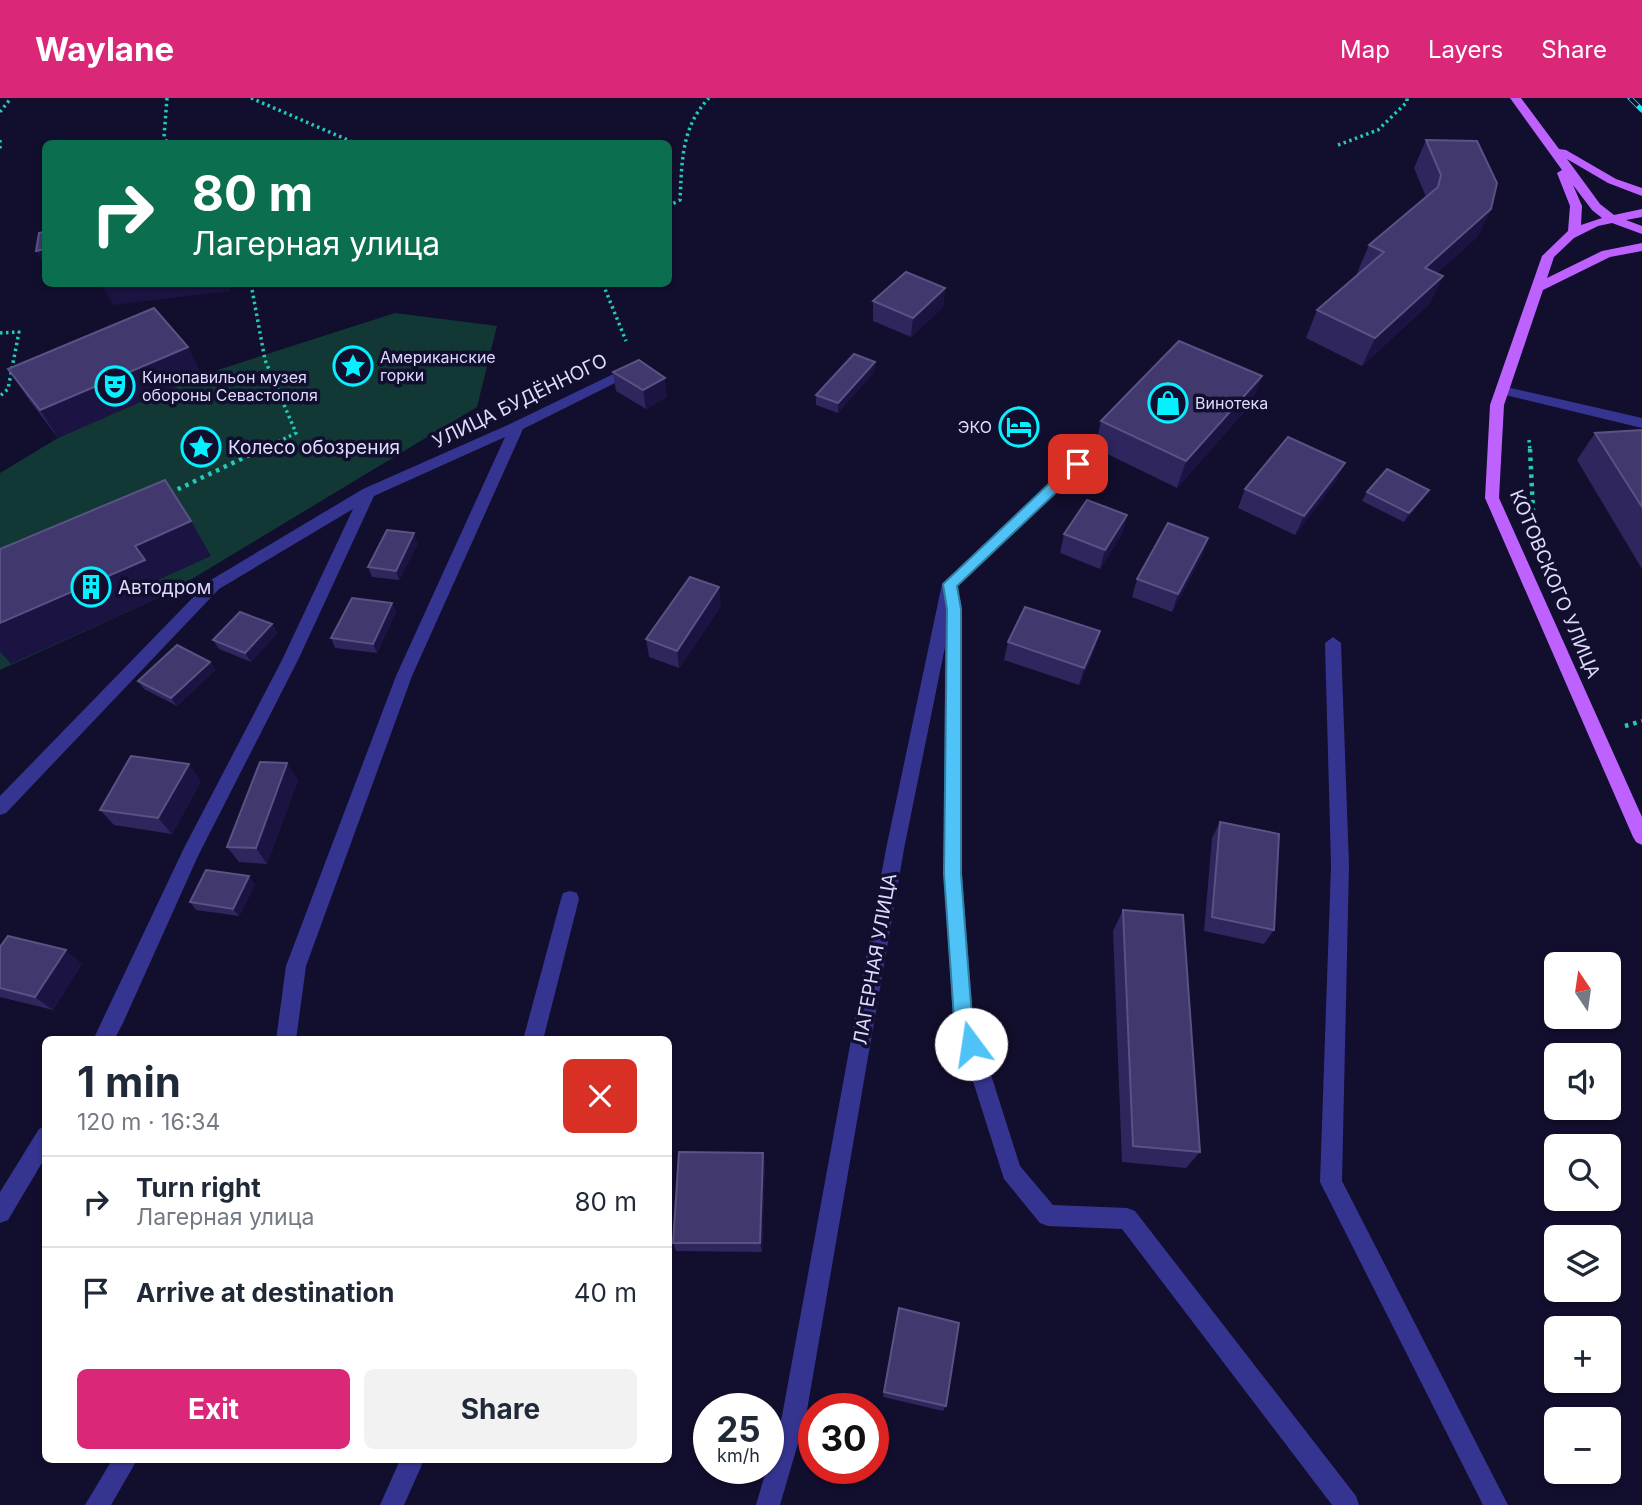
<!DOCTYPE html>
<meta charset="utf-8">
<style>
body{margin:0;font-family:Inter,sans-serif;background:#f2f2f3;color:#1f2937;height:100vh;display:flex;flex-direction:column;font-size:26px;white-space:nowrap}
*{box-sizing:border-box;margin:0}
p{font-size:23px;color:#747a83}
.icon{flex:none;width:38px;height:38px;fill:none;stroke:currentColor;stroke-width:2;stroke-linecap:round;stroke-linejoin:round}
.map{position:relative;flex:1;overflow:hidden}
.side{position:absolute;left:42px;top:938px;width:630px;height:427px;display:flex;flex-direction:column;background:#fff;border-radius:10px;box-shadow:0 2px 5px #0004}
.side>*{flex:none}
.guide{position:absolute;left:42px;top:42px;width:630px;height:147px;border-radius:10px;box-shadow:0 2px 5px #0004;background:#0b6e4f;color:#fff;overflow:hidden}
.needle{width:46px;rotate:347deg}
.fabs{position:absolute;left:1544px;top:854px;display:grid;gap:14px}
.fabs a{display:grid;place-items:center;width:77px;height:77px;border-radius:10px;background:#fff;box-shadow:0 2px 5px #0004;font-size:35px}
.speed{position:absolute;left:693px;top:1295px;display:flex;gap:14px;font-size:35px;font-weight:700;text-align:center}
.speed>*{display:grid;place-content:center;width:91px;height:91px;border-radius:50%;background:#fff;box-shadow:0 2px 5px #0004;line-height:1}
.speed small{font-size:18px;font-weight:400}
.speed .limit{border:10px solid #d22;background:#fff;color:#111}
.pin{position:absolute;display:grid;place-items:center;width:60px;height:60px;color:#fff;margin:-30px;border-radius:14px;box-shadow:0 4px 10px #0006}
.me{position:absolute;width:77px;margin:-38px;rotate:346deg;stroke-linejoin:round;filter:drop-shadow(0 0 5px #0008)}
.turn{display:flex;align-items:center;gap:24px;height:147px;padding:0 35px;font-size:32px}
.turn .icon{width:91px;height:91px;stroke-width:2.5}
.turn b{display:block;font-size:49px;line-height:60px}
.round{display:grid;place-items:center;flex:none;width:74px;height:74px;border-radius:10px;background:#f2f2f3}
.head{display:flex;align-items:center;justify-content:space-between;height:119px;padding:0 35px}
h1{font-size:42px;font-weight:700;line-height:52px}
.button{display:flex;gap:14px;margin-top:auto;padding:14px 35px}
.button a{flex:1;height:80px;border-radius:10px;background:#db2777;color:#fff;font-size:28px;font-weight:700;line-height:80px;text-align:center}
.button a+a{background:#f2f2f3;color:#1f2937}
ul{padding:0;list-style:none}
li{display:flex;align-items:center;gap:21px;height:91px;padding:0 35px;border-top:2px solid #e0e1e3}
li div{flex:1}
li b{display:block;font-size:26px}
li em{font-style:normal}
header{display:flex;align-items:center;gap:42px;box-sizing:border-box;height:98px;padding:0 35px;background:#db2777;color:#fff}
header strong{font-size:33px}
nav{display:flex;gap:38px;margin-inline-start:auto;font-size:24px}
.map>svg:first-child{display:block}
</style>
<header>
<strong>Waylane</strong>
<nav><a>Map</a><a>Layers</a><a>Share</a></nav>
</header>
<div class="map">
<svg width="1642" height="1407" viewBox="0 0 1642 1407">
<rect width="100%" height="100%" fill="#120e2d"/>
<!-- green -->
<polygon fill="#113835" points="395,215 497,228 477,309 167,496 0,572 0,375 58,340 202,277"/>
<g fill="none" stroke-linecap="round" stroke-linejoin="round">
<!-- path-far1 -->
<g stroke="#23cab9" stroke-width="3.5" stroke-dasharray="2.5 3.5" stroke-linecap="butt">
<polyline points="167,0 164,39 168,46"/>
<polyline points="251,0 357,46"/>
<polyline points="0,14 11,0"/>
<polyline points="0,42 0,51"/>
<polyline points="1338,47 1378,32 1407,4 1407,0"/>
<path d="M 668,108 L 680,102 C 682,64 681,29 709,0"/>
<polyline points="251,186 265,262 296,335 259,353"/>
<polyline points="603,186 626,243"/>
<polyline points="0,235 19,234 8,291 0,298"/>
<polyline points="1529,342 1530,353"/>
</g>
<!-- path -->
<g stroke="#23cab9" stroke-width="4.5" stroke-dasharray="3.5 5" stroke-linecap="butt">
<polyline points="1530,351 1533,413"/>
<polyline points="170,395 262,351"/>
<polyline points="1625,628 1642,623"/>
</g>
<!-- minor -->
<g fill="#353591" fill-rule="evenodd">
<polygon points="636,265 641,266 641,272 523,331 412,578 306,868 296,942 276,942 286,868 396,578 505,339 374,398 298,562 198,758 123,925 114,942 93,942 184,750 282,562 353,411 219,491 6,715 0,717 0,698 209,483 363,391 512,325"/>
<polygon points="1502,288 1642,320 1642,330 1497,295 1497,289"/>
<polygon points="1078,361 1085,366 1083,369 957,488 955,498 961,503 962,776 973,920 1020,1068 1053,1107 1127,1110 1135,1113 1356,1398 1359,1407 1332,1407 1122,1131 1048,1128 1040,1125 1004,1081 953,920 944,776 945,549 904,751 806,1318 780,1407 756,1407 782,1318 886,751 942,486 1073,363"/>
<polygon points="1333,539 1341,545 1349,767 1342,1083 1508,1407 1483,1407 1320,1084 1331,767 1325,545"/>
<polygon points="570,793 577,795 579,801 543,942 523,942 561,801 563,795"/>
<polygon points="46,1028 46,1058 8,1122 0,1125 0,1094 39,1031"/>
<polygon points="112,1362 137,1362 111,1407 85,1407"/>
<polygon points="400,1362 424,1362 404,1407 380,1407"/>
</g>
<!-- major -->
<path fill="#be62ff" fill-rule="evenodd" d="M 1510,0 L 1521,0 L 1559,51 L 1566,52 L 1616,81 L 1642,90 L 1642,98 L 1608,85 L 1567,61 L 1600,106 L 1614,117 L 1642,111 L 1642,119 L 1626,122 L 1642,128 L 1642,136 L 1612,125 L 1598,128 L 1574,140 L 1554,159 L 1547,180 L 1602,153 L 1642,145 L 1642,153 L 1610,159 L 1543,192 L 1504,307 L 1499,400 L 1642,719 L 1642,747 L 1636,744 L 1633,739 L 1485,400 L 1490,307 L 1542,158 L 1568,133 L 1570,108 L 1557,75 L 1562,72 ZM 1573,87 L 1592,112 L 1602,120 L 1581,127 L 1582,108 Z"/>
<!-- rail casing -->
<g stroke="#07f0ff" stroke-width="5">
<polyline id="rail" points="1630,0 1642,12"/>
</g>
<!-- rail -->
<use href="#rail" stroke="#120e2d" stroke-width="3.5" stroke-dasharray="11" stroke-linecap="butt"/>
</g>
<!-- wall -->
<g fill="#2e265c">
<polygon points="1426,42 1491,111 1477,139 1437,175 1443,178 1429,206 1362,268 1306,240 1317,212 1358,176 1357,175 1369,147 1426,99 1414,70"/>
<polygon points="945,190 943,209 911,239 873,223 873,203"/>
<polygon points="875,264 874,274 838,315 816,307 816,297"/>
<polygon points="8,271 202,277 58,340 27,299"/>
<polygon points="613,274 667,299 646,311 616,293"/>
<polygon points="1262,278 1251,306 1177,390 1095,350 1101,323"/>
<polygon points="1642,332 1642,471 1577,362 1595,335"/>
<polygon points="1345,365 1336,383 1295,437 1238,410 1245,391"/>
<polygon points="1367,394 1423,401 1404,424 1362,403"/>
<polygon points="1127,417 1122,436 1100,471 1060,455 1064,436"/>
<polygon points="1208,440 1202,458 1172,514 1132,499 1137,481"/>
<polygon points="418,445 399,482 372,479 368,469"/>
<polygon points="392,505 396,514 377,555 335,550 331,540"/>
<polygon points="721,508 679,570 649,559 646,541"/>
<polygon points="272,526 277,535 251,564 219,551 213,542"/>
<polygon points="1008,544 1095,551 1079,587 1004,562"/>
<polygon points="210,564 215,572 177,608 144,591 138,583"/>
<polygon points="298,682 267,766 239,764 227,749"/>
<polygon points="201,683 172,736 114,727 100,712"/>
<polygon points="1220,724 1274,832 1264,846 1204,833 1212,740"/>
<polygon points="255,786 239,818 196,812 190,804"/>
<polygon points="1123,812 1200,1054 1186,1070 1122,1064 1113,833"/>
<polygon points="0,849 82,866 53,912 0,899"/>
<polygon points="763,1055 765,1065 762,1154 676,1153 673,1145"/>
<polygon points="899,1210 946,1308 943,1313 883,1299"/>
</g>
<!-- shaded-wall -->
<g fill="#1b1442">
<polygon points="1491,111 1477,139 1412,198 1425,170"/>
<polygon points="46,151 46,169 36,153"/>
<polygon points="1443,178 1429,206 1362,268 1375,240"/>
<polygon points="122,186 231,186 230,193 113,207 102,188"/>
<polygon points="945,190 943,209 911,239 913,220"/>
<polygon points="188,249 202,277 58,340 40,312"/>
<polygon points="875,264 874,274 838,315 838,305"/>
<polygon points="1262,278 1251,306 1177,390 1186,363"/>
<polygon points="665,280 667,299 646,311 643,292"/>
<polygon points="1345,365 1336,383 1295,437 1304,418"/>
<polygon points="1429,392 1423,401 1404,424 1409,415"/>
<polygon points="1127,417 1122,436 1100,471 1105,452"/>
<polygon points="191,423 211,458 158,482 167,496 11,566 0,554 0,525 135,448"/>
<polygon points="414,435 418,445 399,482 396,473"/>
<polygon points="1208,440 1202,458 1172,514 1178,496"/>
<polygon points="719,489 721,508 679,570 677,553"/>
<polygon points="392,505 396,514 377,555 373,546"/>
<polygon points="272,526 277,535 251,564 245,555"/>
<polygon points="1100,533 1095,551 1079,587 1084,570"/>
<polygon points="210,564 215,572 177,608 171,600"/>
<polygon points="287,665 298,682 267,766 256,750"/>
<polygon points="189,666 201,683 172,736 158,720"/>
<polygon points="249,778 255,786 239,818 233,811"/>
<polygon points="66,852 82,866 53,912 35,899"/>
<polygon points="763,1055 765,1065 762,1154 760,1145"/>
</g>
<!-- building -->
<g fill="#41396e" stroke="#595284" stroke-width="2">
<polygon points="1426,42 1477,43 1497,85 1491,111 1425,170 1443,178 1375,240 1317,212 1384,154 1369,147 1438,89 1441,77"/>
<polygon points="46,134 46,151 36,153 39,135"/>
<polygon points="906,174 945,190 913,220 873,203"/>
<polygon points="103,186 122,186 102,188"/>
<polygon points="154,210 188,249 40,312 8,271"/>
<polygon points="1179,243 1262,278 1186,363 1101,323"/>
<polygon points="854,256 875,264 838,305 816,297"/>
<polygon points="639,262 665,280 643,292 613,274"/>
<polygon points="1642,332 1642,409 1595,335"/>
<polygon points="1288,339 1345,365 1304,418 1245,391"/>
<polygon points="1387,371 1429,392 1409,415 1367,394"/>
<polygon points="165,382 191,423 135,448 145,462 0,525 0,451"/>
<polygon points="1087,402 1127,417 1105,452 1064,436"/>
<polygon points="1168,425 1208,440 1178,496 1137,481"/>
<polygon points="387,432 414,435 396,473 368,469"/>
<polygon points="690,479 719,489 677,553 646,541"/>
<polygon points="352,500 392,505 373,546 331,540"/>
<polygon points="1025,509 1100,533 1084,570 1008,544"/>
<polygon points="240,514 272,526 245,555 213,542"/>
<polygon points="177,547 210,564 171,600 138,583"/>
<polygon points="131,658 189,666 158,720 100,712"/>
<polygon points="260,664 287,665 256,750 227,749"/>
<polygon points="1220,724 1279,736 1274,832 1212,819"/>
<polygon points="206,772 249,778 233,811 190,804"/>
<polygon points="1123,812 1183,817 1200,1054 1133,1048"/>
<polygon points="8,838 66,852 35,899 0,890 0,849"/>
<polygon points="212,940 242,942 212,942"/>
<polygon points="679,1054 763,1055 760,1145 673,1145"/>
<polygon points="899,1210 959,1225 946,1308 884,1294"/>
</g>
<!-- route -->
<polygon fill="#4fc3f7" stroke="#337fa1" stroke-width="2" points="1078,362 1082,363 1082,370 957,488 961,511 961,776 972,920 980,946 977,952 971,954 965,952 954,920 944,776 947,511 943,486 1073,363"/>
<!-- icons -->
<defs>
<g id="sight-ring" transform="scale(2.0125)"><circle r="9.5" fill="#120e2d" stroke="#07f0ff" stroke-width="1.5"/><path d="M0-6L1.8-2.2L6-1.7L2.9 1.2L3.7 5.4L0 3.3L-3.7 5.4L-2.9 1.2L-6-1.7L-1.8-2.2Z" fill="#07f0ff"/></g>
<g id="theatre-ring" transform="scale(2.0125)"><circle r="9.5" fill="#120e2d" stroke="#07f0ff" stroke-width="1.5"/><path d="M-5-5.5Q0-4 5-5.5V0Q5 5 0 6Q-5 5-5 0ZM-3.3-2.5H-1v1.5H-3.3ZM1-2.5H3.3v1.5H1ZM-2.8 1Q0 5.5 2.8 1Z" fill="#07f0ff"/></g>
<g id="shop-ring" transform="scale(2.0125)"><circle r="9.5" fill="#120e2d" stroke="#07f0ff" stroke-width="1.5"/><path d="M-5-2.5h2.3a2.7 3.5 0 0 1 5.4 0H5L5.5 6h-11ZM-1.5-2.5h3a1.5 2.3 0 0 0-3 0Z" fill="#07f0ff"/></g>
<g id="hotel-ring" transform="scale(2.0125)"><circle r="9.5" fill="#120e2d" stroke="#07f0ff" stroke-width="1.5"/><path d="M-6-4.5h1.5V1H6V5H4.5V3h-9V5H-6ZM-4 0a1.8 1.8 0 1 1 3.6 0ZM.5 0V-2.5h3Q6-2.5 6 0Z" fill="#07f0ff"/></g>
<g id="building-ring" transform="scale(2.0125)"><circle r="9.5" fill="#120e2d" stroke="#07f0ff" stroke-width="1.5"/><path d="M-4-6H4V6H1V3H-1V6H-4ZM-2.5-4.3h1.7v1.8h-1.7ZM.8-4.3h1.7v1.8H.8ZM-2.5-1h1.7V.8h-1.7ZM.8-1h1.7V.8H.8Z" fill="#07f0ff"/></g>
</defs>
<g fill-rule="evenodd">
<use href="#sight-ring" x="353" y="268"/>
<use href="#theatre-ring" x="115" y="288"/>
<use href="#shop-ring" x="1168" y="305"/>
<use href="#hotel-ring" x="1019" y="329"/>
<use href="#sight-ring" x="201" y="349"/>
<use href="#building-ring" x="91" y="489"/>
</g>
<g text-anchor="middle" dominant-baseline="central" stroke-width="7" stroke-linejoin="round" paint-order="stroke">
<!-- far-poi labels -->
<g font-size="16" fill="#dddbff" stroke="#120e2d" text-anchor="start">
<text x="380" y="259">Американские<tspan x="380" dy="18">горки</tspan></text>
<text x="142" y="279">Кинопавильон музея<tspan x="142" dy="18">обороны Севастополя</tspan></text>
<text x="1195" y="305">Винотека</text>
<text x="992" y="329" text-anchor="end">ЭКО</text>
</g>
<!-- street labels -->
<g font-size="19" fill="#dddbff" stroke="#120e2d">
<text transform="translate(520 303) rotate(-26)">УЛИЦА БУДЁННОГО</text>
<text transform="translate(1555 486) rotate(67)">КОТОВСКОГО УЛИЦА</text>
<text transform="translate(875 861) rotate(-80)">ЛАГЕРНАЯ УЛИЦА</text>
</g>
<!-- poi labels -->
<g font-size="19" fill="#dddbff" stroke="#120e2d" text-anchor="start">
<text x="228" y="349">Колесо обозрения</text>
<text x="118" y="489">Автодром</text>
</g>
</g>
</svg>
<div class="fabs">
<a><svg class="needle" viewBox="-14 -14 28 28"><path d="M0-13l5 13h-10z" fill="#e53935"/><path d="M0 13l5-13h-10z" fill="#747a83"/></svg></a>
<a><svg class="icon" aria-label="sound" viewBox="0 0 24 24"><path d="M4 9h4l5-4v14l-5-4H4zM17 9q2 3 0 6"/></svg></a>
<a><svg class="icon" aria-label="search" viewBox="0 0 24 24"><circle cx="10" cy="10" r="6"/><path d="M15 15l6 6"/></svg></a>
<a><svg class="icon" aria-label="layers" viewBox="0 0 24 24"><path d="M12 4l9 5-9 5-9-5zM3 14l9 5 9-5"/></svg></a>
<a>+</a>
<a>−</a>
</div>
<div class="speed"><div>25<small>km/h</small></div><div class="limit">30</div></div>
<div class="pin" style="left:1078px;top:366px;background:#d93025"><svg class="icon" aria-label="arrive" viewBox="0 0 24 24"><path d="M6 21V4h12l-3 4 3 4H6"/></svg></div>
<svg class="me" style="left:971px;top:946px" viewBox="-20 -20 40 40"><circle r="19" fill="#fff"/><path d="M0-13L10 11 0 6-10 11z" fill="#4fc3f7"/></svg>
<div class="guide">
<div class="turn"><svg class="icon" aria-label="right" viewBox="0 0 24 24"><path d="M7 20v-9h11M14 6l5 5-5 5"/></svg><div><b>80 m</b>Лагерная улица</div></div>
</div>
<section class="side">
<div class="head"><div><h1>1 min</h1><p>120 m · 16:34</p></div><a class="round" style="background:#d93025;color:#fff"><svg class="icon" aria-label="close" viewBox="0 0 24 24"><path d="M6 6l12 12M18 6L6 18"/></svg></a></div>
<ul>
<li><svg class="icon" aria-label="right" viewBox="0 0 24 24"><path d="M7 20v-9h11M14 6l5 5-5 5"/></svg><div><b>Turn right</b><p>Лагерная улица</p></div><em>80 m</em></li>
<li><svg class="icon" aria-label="arrive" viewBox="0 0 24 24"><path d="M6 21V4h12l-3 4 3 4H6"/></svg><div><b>Arrive at destination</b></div><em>40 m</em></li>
</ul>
<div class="button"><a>Exit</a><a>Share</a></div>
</section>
</div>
